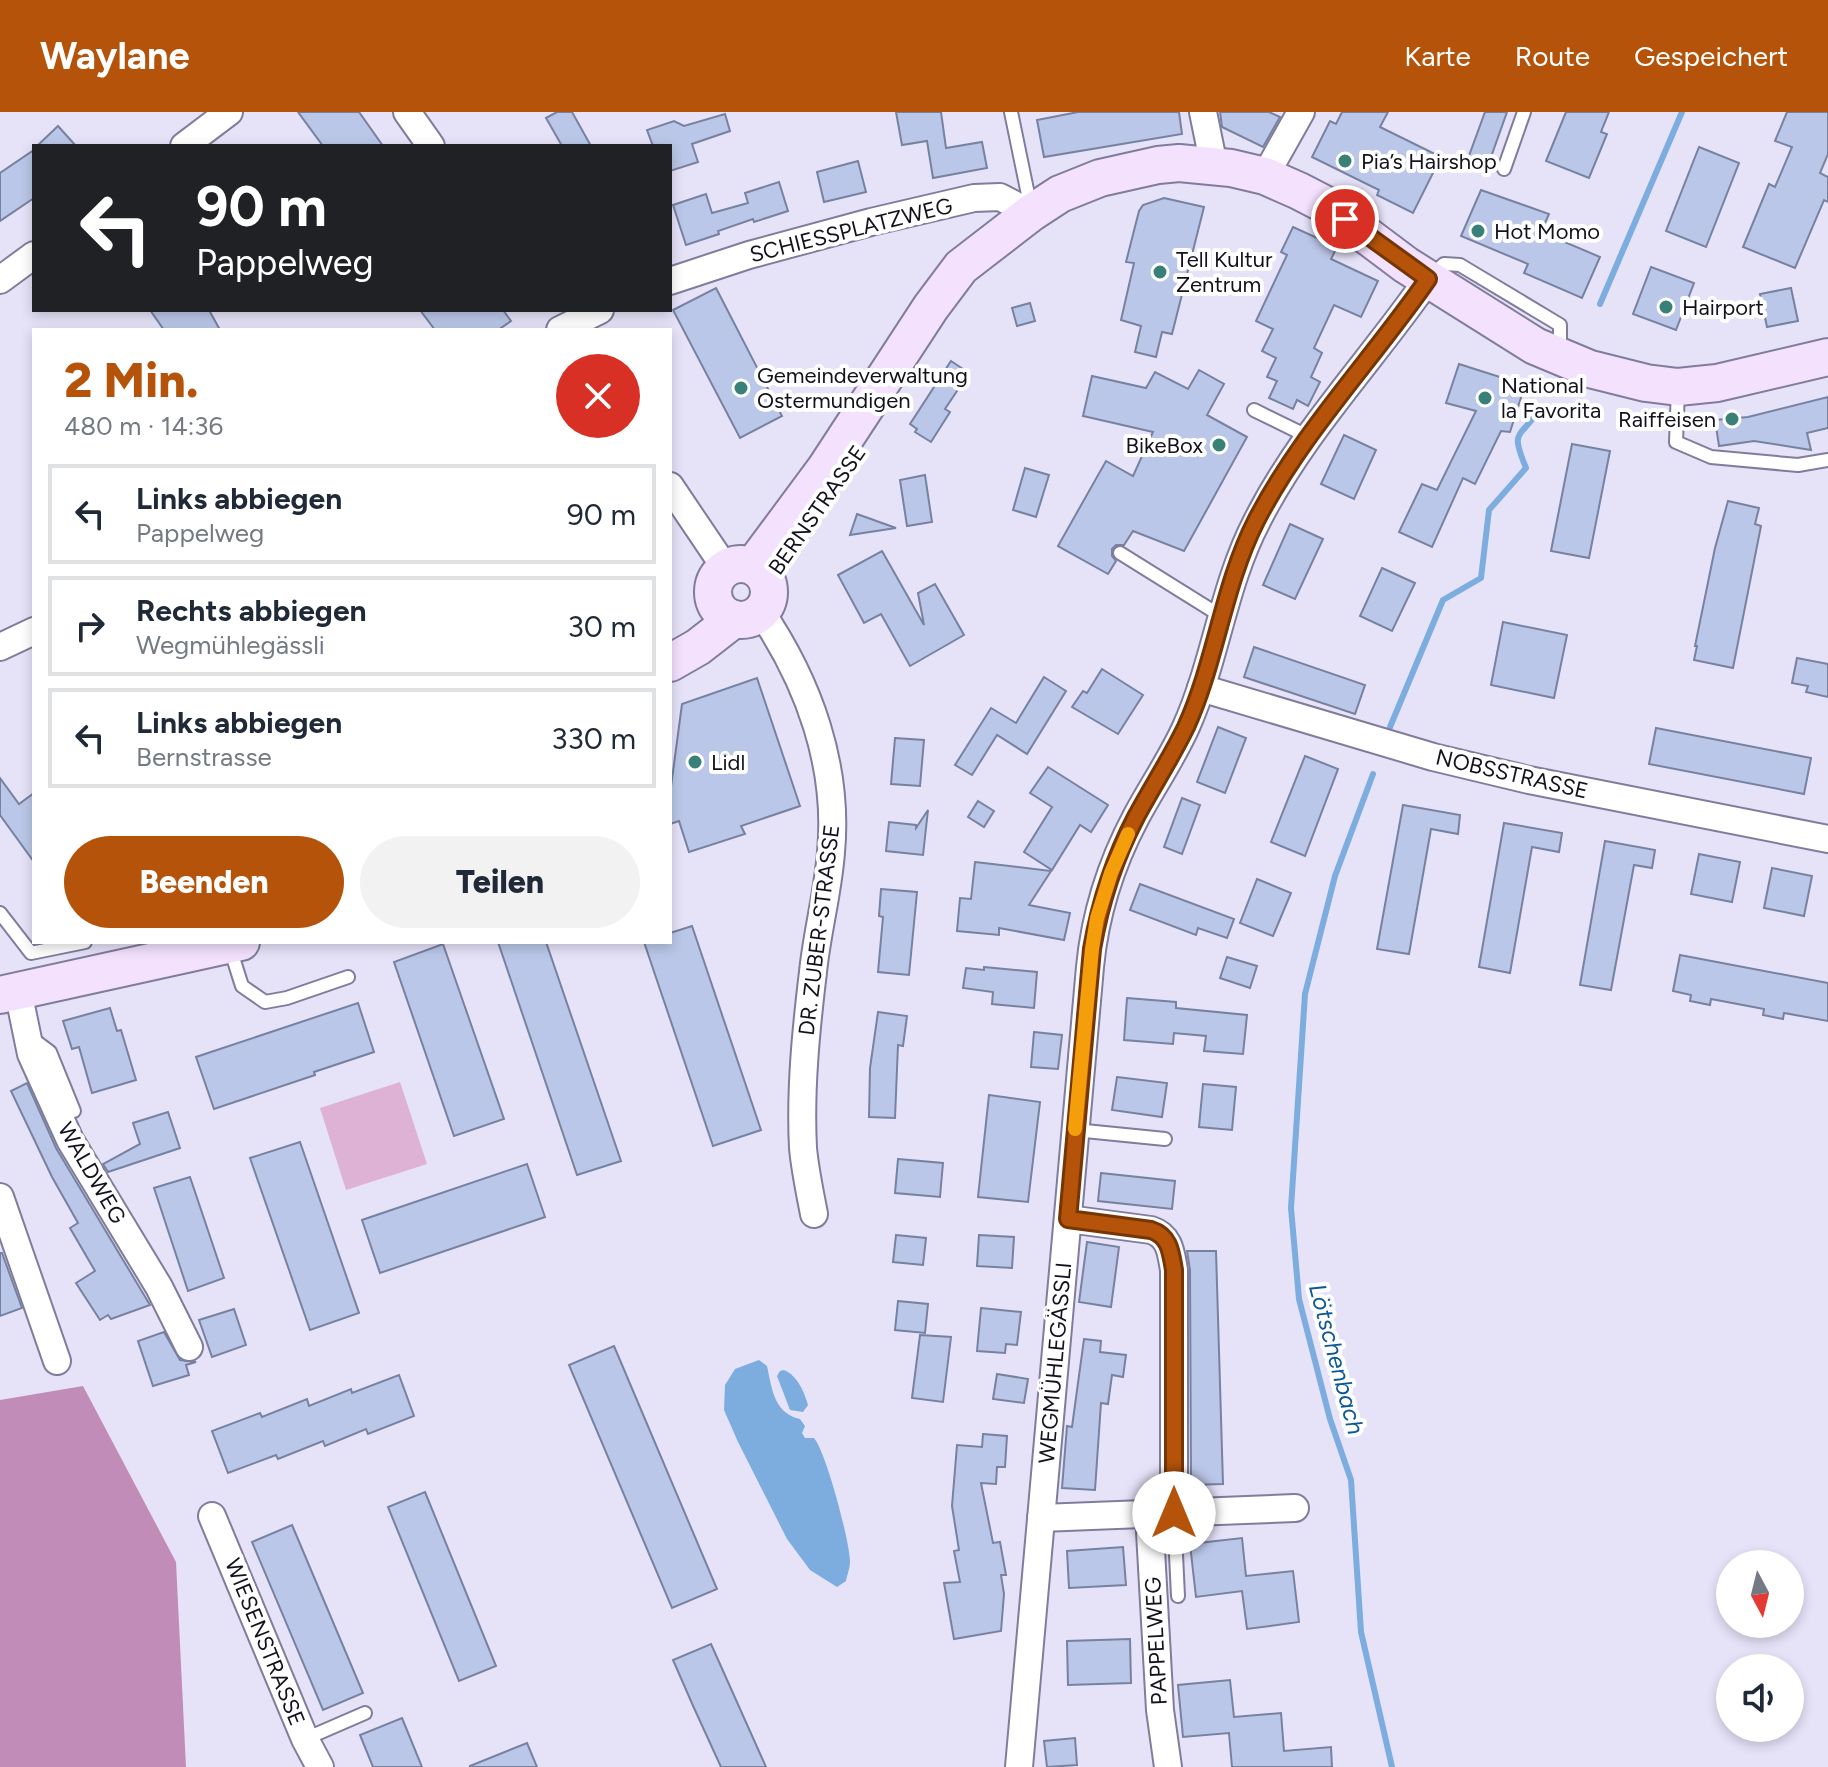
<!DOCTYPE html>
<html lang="de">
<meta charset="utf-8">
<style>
body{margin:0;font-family:Figtree,sans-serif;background:#f2f2f3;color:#1f2937;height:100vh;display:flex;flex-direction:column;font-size:30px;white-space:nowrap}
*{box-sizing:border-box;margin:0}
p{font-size:26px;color:#747a83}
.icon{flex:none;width:44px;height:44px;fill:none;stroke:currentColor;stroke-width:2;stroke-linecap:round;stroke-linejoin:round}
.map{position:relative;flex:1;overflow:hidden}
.panel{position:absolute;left:32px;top:216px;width:640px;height:616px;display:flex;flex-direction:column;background:#fff;border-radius:0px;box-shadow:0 4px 12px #0003}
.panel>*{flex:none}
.top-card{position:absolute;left:32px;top:32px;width:640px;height:168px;border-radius:0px;box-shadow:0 4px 12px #0003;background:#202124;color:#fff;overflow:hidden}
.needle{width:52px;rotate:173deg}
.fabs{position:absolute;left:1716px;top:1438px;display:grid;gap:16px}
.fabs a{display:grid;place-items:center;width:88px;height:88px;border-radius:50%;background:#fff;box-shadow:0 4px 12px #0003;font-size:40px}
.pin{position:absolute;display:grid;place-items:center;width:68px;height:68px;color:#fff;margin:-34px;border:4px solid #fff;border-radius:50%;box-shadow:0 2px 8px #0007}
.me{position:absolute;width:88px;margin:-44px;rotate:0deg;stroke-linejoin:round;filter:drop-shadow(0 0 6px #0008)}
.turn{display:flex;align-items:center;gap:28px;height:168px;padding:0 32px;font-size:36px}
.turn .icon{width:104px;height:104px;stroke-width:2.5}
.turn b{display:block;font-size:56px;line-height:68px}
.round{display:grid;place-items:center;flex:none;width:84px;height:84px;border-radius:42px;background:#f2f2f3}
.head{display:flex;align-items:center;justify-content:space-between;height:136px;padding:0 32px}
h1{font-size:48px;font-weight:800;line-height:60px;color:#b45309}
.cta{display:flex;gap:16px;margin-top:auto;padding:16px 32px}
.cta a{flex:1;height:92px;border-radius:48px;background:#b45309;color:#fff;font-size:32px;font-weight:800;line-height:92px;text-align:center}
.cta a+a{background:#f2f2f3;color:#1f2937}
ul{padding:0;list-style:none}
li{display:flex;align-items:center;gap:24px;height:100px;margin:0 16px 12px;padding:0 16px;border:4px solid #e0e1e3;border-radius:0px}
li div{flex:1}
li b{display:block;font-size:30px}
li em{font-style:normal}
header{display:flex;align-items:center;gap:48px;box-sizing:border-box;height:112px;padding:0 40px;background:#b45309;color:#fff}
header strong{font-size:38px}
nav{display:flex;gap:44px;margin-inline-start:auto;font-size:28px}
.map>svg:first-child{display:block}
</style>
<header>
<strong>Waylane</strong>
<nav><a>Karte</a><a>Route</a><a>Gespeichert</a></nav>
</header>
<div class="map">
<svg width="1828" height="1655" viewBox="0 0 1828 1655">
<rect width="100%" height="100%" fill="#e6e3f9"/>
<!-- green -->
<polygon fill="#ddb2d5" points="400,970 427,1052 346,1078 320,996"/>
<!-- forest -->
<polygon fill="#c28cb9" points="83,1274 176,1450 186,1655 0,1655 0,1288"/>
<!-- water -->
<g fill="#7cadde">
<path d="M 759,1248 L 767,1254 C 772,1277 774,1301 800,1307 L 805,1314 L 802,1321 L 805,1326 L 814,1326 C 826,1340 850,1430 850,1450 C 850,1456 847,1463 846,1469 L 837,1475 L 810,1458 L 787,1427 L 738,1330 L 724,1298 L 725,1273 L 735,1257 Z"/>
<path d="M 784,1258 C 798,1264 804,1280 808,1293 L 803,1300 L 790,1298 L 777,1264 L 780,1259 Z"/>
</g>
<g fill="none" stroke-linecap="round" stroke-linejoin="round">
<!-- stream -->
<g stroke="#7cadde" stroke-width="6">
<polyline points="1600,192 1682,0"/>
<path d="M 1390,615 L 1443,488 L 1481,466 L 1489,398 L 1526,356 C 1510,317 1519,328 1539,298"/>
<polyline points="1373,662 1335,764 1305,882 1291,1096 1299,1187 1330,1307 1351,1368 1361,1520 1392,1655"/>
</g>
</g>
<!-- building -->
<g fill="#bbc7e8" stroke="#7782a1" stroke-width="2">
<polygon points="298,0 359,0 383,34 323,34"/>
<polygon points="557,0 572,0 591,34 562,34 546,6"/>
<polygon points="896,0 941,0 946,36 982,30 987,56 933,66 927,29 902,33"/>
<polygon points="1078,0 1179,0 1182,22 1044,45 1037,8"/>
<polygon points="1220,0 1269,0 1280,5 1263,35 1222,15"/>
<polygon points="1342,0 1388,0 1380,15 1441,45 1413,101 1377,83 1379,78 1312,45 1330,9 1336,12"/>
<polygon points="1485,0 1507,0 1486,59 1466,52"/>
<polygon points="1566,0 1609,0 1601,20 1607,22 1589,66 1546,49"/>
<polygon points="1787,0 1828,0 1828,42 1820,61 1828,65 1828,90 1824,88 1795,156 1743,135 1769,72 1775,75 1792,35 1775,29"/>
<polygon points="725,2 730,19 692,32 698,50 670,59 670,34 653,34 647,18 674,9 684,14"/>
<polygon points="58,14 76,34 37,34"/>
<polygon points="1699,35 1739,51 1706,135 1666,119"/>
<polygon points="34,38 34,86 0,109 0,61"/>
<polygon points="858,49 866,80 824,90 817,60"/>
<polygon points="779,70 788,99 754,110 753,107 718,119 719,122 686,133 673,93 706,82 712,101 748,91 745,81"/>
<polygon points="1481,78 1549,102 1541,120 1600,145 1582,186 1524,161 1528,152 1461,124"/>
<polygon points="1164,86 1204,95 1172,222 1162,220 1156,245 1135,240 1141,214 1121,208 1134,151 1126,150 1139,99 1143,93"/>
<polygon points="1293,115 1337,135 1331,147 1378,169 1361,205 1334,193 1314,236 1322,241 1311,265 1320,270 1308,294 1297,288 1293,297 1269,286 1277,269 1267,265 1276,246 1262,239 1273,217 1256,209 1287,143 1281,140"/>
<polygon points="1651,155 1694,171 1676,218 1633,202"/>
<polygon points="716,176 782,304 740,326 673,198"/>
<polygon points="1791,176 1798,209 1767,215 1760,182"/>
<polygon points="1030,191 1035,209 1017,214 1012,196"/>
<polygon points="150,198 209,198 220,218 164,218"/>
<polygon points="420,198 503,198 511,209 498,218 435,218"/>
<polygon points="951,249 969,261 945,297 950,300 931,330 915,320 917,317 910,312"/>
<polygon points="1459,252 1525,273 1510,320 1501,319 1475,372 1463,366 1432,435 1399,420 1422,372 1437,378 1476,299 1446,291"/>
<polygon points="1199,258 1224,272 1207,303 1247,325 1184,439 1133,419 1124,433 1116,433 1112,437 1112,444 1116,449 1108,462 1058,434 1106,349 1133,364 1153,320 1083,304 1092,264 1146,276 1155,260 1188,277"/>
<polygon points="1828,285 1828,316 1807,321 1811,338 1754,329 1719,334 1715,308 1748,305"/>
<polygon points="1344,323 1376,338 1354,387 1321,372"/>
<polygon points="1572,332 1610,339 1589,446 1551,439"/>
<polygon points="1025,356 1049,363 1036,405 1013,398"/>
<polygon points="925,363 932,410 907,414 900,368"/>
<polygon points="1728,389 1759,396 1755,412 1761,414 1733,556 1694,548 1697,534 1695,534 1715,436"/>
<polygon points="857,402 896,416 850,423"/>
<polygon points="1290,412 1323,427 1295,487 1263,473"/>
<polygon points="882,439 924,513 918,481 935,472 964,523 910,554 881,502 864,511 838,463"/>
<polygon points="1382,456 1415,471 1392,519 1360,504"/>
<polygon points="1503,510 1567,523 1554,586 1491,573"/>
<polygon points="1254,535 1365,573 1355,602 1244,565"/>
<polygon points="1797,546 1828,552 1828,585 1806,580 1808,574 1792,571"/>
<polygon points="1102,557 1143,583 1118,622 1072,595 1083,579 1087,581"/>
<polygon points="1044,565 1066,579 1027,642 997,623 972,663 955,653 991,596 1016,611"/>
<polygon points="757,566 800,694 741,714 745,722 689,740 679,709 670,712 670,682 682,592"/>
<polygon points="1218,615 1246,626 1225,681 1197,670"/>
<polygon points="1656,616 1811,646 1804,682 1649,652"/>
<polygon points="895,626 924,628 920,674 891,672"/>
<polygon points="1305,644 1338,657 1305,744 1271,730"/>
<polygon points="1048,655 1108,693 1091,720 1080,713 1052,758 1024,740 1052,695 1030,681"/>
<polygon points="0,666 19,692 34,681 34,750 0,703"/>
<polygon points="1182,686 1200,693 1182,742 1164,735"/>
<polygon points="978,689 994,699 984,715 968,705"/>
<polygon points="1403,693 1460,703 1458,722 1431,717 1409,842 1377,837"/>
<polygon points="928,698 923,743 886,739 889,710 916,713 916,716"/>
<polygon points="1504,711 1562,721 1559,740 1532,735 1510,861 1479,855"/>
<polygon points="1605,729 1655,738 1652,756 1634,753 1611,878 1580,873"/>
<polygon points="1699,742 1740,750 1732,790 1691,782"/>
<polygon points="975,750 1051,759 1029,793 1070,801 1064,828 999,816 999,823 957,819 960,786 971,787"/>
<polygon points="1772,756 1812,764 1804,804 1764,796"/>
<polygon points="1257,767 1291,781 1273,824 1240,811"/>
<polygon points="1140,772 1234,807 1227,826 1198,816 1196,823 1130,798"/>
<polygon points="881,777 917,780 909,863 878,860 883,805 879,804"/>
<polygon points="692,814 761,1018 713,1034 644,830 670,830 670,821"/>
<polygon points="498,830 546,830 621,1049 577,1063"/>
<polygon points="443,832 504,1007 454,1024 394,850"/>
<polygon points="1680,843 1828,871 1828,909 1784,901 1783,907 1763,903 1764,897 1711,887 1710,893 1690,889 1691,883 1673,879"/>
<polygon points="1227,845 1257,854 1250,876 1220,866"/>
<polygon points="984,855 1037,860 1034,896 992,892 993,880 963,876 966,856 984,858"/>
<polygon points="1127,886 1176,890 1176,896 1247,903 1243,942 1204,939 1206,924 1174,921 1173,932 1124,928"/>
<polygon points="358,891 374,940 314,960 315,963 214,997 196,945"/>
<polygon points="110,896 117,919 121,918 136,968 92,981 79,935 72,937 63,909"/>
<polygon points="878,900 907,904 903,934 898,933 895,1006 869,1005 870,956"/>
<polygon points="1034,920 1062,923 1058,957 1031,955"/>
<polygon points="1117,965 1167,971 1162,1005 1112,998"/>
<polygon points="27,971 56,1036 150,1193 111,1207 108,1203 100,1208 76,1171 95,1159 70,1116 78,1111 52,1065 11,979"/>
<polygon points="1203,972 1236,975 1232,1018 1199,1015"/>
<polygon points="989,983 1040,990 1028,1090 978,1085"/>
<polygon points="168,1000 180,1036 108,1060 103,1052 140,1032 133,1011"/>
<polygon points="300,1030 359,1201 310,1218 250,1046"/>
<polygon points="898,1047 943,1051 940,1085 895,1081"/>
<polygon points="527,1052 545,1105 380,1161 362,1108"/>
<polygon points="1101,1061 1175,1069 1172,1097 1098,1089"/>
<polygon points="190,1065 224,1166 188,1179 154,1076"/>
<polygon points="896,1123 926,1126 923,1153 893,1150"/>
<polygon points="979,1123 1014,1125 1012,1156 977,1154"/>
<polygon points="1087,1130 1119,1135 1111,1195 1079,1190"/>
<polygon points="1187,1139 1216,1139 1223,1372 1191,1373 1190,1158"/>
<polygon points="0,1141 2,1141 22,1196 0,1204"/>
<polygon points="898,1189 928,1192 925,1221 895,1218"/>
<polygon points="981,1196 1021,1200 1017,1233 1006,1232 1005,1241 977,1239"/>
<polygon points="234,1197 246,1233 212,1245 199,1208"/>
<polygon points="164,1220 180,1248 196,1250 186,1253 189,1263 153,1274 138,1229"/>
<polygon points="920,1223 951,1225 943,1290 912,1286"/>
<polygon points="1084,1227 1101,1229 1100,1240 1126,1243 1123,1265 1112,1263 1108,1292 1101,1291 1095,1378 1062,1376 1067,1314 1072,1315"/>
<polygon points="614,1234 717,1477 672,1496 569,1253"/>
<polygon points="997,1262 1028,1267 1024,1291 993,1287"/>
<polygon points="399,1263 414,1304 368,1322 366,1317 325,1334 323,1329 278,1347 276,1343 228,1361 212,1319 260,1301 262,1305 307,1287 309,1294 351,1277 352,1281"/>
<polygon points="983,1322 1007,1324 1005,1355 997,1355 996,1372 981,1371 993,1431 1000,1430 1006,1463 1001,1463 1004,1482 1001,1519 954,1527 944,1471 960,1470 954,1439 959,1438 952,1394 957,1333 982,1335"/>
<polygon points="425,1380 496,1554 459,1569 388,1395"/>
<polygon points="292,1413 363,1581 323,1598 252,1430"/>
<polygon points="1242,1426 1246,1464 1293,1459 1299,1510 1247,1517 1242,1479 1196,1485 1190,1432"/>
<polygon points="1123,1435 1126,1473 1069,1476 1067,1439"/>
<polygon points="1130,1527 1131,1571 1068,1573 1067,1529"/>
<polygon points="711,1532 732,1579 766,1655 721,1655 694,1596 673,1548"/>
<polygon points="1230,1568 1234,1605 1281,1601 1284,1639 1331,1635 1332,1655 1232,1655 1229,1621 1183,1625 1178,1573"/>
<polygon points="402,1606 422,1655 373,1655 360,1623"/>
<polygon points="1075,1626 1077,1653 1047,1655 1044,1629"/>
<polygon points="527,1631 537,1655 470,1655 470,1654"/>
</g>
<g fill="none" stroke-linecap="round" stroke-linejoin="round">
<!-- service casing -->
<g stroke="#807c9c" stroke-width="16">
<g id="service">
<polyline points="1011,0 1031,97"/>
<polyline points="1504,57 1524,0"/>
<polyline points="1432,163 1444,152 1460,153 1560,213 1560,238"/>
<polyline points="1678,277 1676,330 1711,345 1798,353 1828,348"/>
<polyline points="1254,298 1309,325"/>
<polyline points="1120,441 1221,504"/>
<polyline points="0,801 31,841 85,830"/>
<polyline points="230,836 242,874 265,890 287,886 348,865"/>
<polyline points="30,925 50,940 74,999"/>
<polyline points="1075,1018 1165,1027"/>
<polyline points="1174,1401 1178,1484"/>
<polyline points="305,1627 365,1601"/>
</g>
</g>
<!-- minor casing -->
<g stroke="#807c9c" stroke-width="30">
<g id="minor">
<polyline points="407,0 431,34"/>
<polyline points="1203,0 1214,54"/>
<polyline points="184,34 229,0"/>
<polyline points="1265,64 1301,0"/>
<polyline points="0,168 34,143"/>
<polyline points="670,169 749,143 871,110 974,86 1000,85 1031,101"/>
<polyline points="560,218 600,198"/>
<polyline points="670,374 726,457"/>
<path d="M 761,500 C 809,571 839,654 831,740 C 828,781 817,820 813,860 C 806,918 800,978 803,1036 C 805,1058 810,1081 814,1102"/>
<polyline points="0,535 34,519"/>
<polyline points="1201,576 1433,645 1529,668 1828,727"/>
<polyline points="18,879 31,942 70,1028 159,1175 189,1235"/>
<polyline points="0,1085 57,1249"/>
<path d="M 1068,1107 L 1151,1118 C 1170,1124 1171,1141 1174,1158 L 1174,1401"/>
<polyline points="1149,1402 1160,1598 1168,1655"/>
<polyline points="212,1404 305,1627 320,1655"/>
<polyline points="1041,1406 1295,1396"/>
<path d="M 1019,1655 L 1090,855 C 1095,802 1111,752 1136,705 C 1152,675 1172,646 1186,615 C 1216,548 1223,474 1257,409 C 1302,320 1372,248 1428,167"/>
</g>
</g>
<!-- secondary casing -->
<g stroke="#807c9c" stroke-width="40">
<g id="secondary">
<circle cx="741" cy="480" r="28"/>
<polyline points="753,454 825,357 931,195 961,155 1031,101 1060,82 1100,66 1158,53 1179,51 1231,56 1265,64 1299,79 1326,93 1406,153 1535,234 1590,257 1646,271 1678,275 1717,271 1828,245"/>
<polyline points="670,551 698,535 734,507"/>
<polyline points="0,883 241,830"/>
</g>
</g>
<!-- service -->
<use href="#service" stroke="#fff" stroke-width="12"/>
<!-- minor -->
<use href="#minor" stroke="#fff" stroke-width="26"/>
<!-- secondary -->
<use href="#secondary" stroke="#f3e1fe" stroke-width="36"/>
</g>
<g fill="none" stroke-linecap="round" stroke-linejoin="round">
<!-- route casing -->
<g stroke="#753606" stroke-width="20">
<path id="route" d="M 1174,1401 L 1174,1158 C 1171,1141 1170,1124 1151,1118 L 1068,1107 L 1092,837 C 1100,791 1114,747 1136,705 C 1152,675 1171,646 1186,615 C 1216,549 1223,474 1256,409 C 1302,320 1372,248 1428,167 L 1345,107"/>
</g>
<!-- route -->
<use href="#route" stroke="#b45309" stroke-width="14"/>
<!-- slow -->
<polyline stroke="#f59e0b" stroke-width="14" points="1075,1017 1092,837 1097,806 1111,761 1128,722"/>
</g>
<!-- markers -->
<g fill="#398079" stroke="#fff" stroke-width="3">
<circle cx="1345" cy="49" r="8"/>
<circle cx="1478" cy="119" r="8"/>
<circle cx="1160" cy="160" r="8"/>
<circle cx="1666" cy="195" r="8"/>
<circle cx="741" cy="276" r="8"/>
<circle cx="1485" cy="286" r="8"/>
<circle cx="1732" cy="307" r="8"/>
<circle cx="1219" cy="333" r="8"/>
<circle cx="695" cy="650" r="8"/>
</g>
<g text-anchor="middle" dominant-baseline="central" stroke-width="8" stroke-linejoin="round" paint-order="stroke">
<!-- poi labels -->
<g font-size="22" fill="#13111d" stroke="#fff" text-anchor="start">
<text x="1361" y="49">Pia’s Hairshop</text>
<text x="1494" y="119">Hot Momo</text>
<text x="1176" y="147">Tell Kultur<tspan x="1176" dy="25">Zentrum</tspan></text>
<text x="1682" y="195">Hairport</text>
<text x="757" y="263">Gemeindeverwaltung<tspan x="757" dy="25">Ostermundigen</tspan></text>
<text x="1501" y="273">National<tspan x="1501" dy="25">la Favorita</tspan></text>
<text x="1716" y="307" text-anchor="end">Raiffeisen</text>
<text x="1203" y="333" text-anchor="end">BikeBox</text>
<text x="711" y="650">Lidl</text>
</g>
<!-- street labels -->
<g font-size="22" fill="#13111d" stroke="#fff">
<text transform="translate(851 118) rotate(-14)">SCHIESSPLATZWEG</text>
<text transform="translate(817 398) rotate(-55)">BERNSTRASSE</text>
<text transform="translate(1512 662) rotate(13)">NOBSSTRASSE</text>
<text transform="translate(819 818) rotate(-83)">DR. ZUBER-STRASSE</text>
<text transform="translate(92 1061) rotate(60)">WALDWEG</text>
<text transform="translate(1055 1251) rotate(-85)">WEGMÜHLEGÄSSLI</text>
<text transform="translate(1156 1529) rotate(-93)">PAPPELWEG</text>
<text transform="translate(265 1530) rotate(68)">WIESENSTRASSE</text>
</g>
<!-- water labels -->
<g font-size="24" font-style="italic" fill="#0b5894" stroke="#fff">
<text transform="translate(1337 1247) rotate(75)">Lötschenbach</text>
</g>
</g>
</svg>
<div class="fabs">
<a><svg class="needle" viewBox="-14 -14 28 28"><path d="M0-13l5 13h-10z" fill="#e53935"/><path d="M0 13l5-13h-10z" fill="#747a83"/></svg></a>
<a><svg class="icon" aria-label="sound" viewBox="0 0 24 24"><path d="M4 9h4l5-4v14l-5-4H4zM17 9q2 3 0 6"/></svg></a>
</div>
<div class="pin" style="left:1345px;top:107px;background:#d93025"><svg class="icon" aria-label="arrive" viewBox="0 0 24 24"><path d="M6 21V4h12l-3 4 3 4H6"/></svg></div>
<svg class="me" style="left:1174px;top:1401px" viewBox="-20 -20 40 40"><circle r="19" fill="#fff"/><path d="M0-13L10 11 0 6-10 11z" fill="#b45309"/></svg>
<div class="top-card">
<div class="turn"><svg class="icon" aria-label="left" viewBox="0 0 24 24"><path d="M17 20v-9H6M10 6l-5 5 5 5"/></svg><div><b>90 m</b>Pappelweg</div></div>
</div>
<section class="panel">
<div class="head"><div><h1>2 Min.</h1><p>480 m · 14:36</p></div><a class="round" style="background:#d93025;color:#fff"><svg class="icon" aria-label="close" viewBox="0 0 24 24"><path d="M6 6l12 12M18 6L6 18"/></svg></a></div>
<ul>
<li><svg class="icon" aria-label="left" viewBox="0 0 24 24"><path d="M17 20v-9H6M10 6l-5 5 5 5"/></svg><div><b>Links abbiegen</b><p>Pappelweg</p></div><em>90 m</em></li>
<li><svg class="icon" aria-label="right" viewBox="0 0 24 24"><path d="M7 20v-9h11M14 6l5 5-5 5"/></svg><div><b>Rechts abbiegen</b><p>Wegmühlegässli</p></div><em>30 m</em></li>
<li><svg class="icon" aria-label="left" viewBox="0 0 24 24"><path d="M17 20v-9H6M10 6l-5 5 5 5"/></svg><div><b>Links abbiegen</b><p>Bernstrasse</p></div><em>330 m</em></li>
</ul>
<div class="cta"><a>Beenden</a><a>Teilen</a></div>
</section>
</div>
